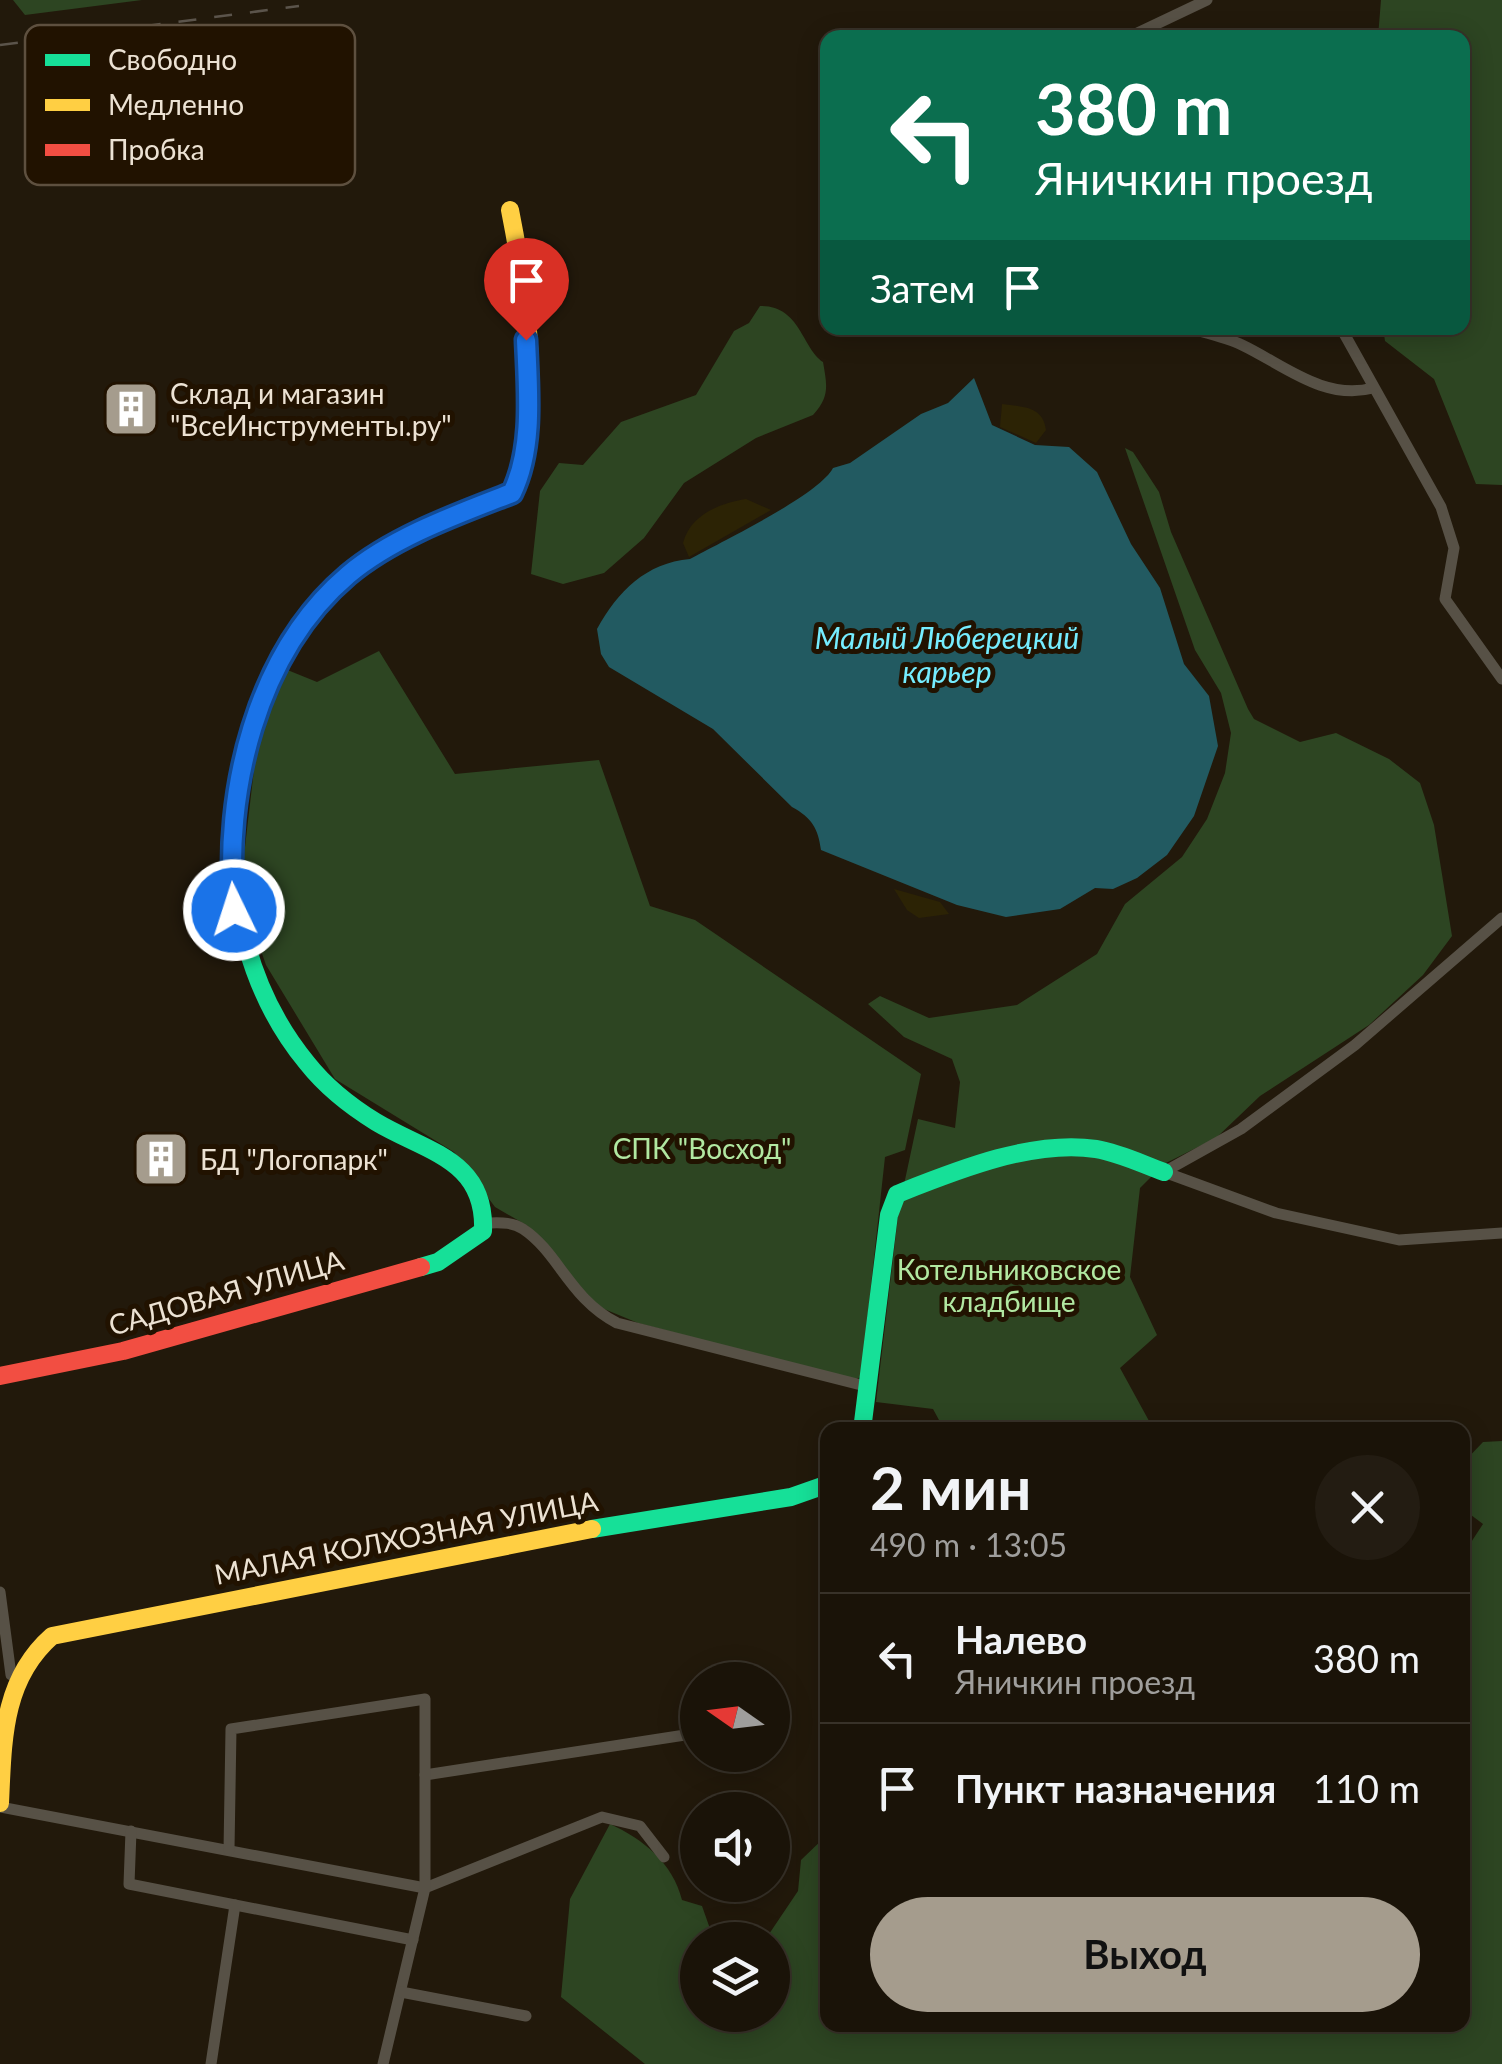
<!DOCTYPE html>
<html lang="ru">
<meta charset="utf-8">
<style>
body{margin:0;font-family:Lato,sans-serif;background:#231c12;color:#f1f3f6;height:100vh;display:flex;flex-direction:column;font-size:38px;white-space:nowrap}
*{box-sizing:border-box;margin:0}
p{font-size:32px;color:#9f9e9c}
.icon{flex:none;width:55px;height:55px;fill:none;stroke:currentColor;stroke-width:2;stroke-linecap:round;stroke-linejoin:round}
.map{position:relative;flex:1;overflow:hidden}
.side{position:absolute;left:820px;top:1422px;width:650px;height:610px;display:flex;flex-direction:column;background:#1a1308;border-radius:20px;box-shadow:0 5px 25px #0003,0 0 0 2px #383229}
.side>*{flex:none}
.banner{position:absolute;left:820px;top:30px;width:650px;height:305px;border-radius:20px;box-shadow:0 5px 25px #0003,0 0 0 2px #383229;background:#0b6e4f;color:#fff;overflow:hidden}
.needle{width:65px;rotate:284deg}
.fabs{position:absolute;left:680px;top:1662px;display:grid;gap:20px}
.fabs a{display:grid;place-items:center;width:110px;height:110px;border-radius:50%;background:#1a1308;box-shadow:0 5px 25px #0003,0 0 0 2px #383229;font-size:50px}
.pin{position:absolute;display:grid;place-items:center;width:85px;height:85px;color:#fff;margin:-102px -42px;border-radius:50% 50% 50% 0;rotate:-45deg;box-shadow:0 0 10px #0007}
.pin .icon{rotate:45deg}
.me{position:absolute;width:110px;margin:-55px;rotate:356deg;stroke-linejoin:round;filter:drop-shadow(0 0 8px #0008)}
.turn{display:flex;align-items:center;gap:35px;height:210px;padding:0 50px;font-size:45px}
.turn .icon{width:130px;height:130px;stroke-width:2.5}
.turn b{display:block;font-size:70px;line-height:85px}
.then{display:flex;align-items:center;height:95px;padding:0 50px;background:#0003;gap:20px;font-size:38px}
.round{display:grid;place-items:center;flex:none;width:105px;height:105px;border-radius:52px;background:#231c12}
.overview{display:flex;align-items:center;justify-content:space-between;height:170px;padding:0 50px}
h1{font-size:60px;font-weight:700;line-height:75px}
.action{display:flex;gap:20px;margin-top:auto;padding:20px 50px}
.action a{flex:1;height:115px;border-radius:60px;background:#a59c8d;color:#111;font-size:40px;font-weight:700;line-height:115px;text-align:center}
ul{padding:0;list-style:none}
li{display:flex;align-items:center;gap:30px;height:130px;padding:0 50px;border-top:2px solid #383229}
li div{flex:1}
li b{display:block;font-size:38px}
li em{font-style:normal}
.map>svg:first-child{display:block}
</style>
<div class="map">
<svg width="1502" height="2064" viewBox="0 0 1502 2064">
<rect width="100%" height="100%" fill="#22190b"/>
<!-- green -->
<g fill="#2d4522">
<polygon points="13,0 142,0 25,15"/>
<polygon points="1381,0 1502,0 1502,485 1476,484 1434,379 1385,341 1383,328 1462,328 1462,38 1378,37"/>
<path d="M 760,306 C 800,305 802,348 823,362 C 827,385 830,397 813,415 L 756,438 L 684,483 L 644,538 L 604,573 L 563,584 L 531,574 L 540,491 L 559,463 L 583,465 L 621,422 L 696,395 L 734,331 L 749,323 Z"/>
<polygon points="1125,448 1133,452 1159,492 1171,532 1248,709 1254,719 1300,742 1336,733 1389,759 1420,783 1434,825 1452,936 1423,975 1369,1025 1260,1096 1216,1138 1164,1164 1140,1188 1130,1277 1157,1335 1120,1368 1154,1430 937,1430 939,1420 933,1409 876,1402 899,1208 918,1119 955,1128 960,1082 952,1059 904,1037 868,1004 880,996 929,1018 1017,1005 1097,954 1125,904 1182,857 1207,819 1225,773 1231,733 1221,693 1195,650"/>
<polygon points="379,651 455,774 599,760 650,906 695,920 921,1074 905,1150 885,1157 861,1377 853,1380 638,1323 597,1306 528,1226 495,1207 454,1152 335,1079 266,965 240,890 259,726 285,669 317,682"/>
<path d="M 1502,1441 L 1502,2064 L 645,2064 L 561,1997 L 570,1899 L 610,1824 C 643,1839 673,1863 682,1900 L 702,1906 L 714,1940 L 698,1940 L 698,2015 L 772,2015 L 772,1940 L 765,1940 L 798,1891 L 801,1860 L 827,1835 L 828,2025 L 1462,2025 L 1462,1556 L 1483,1524 L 1463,1509 L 1463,1463 L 1483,1442 Z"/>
</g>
<!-- sand -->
<g fill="#2c2305">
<path d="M 1002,404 C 1023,407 1043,406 1046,430 L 1036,443 L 1000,427 Z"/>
<path d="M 746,499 L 771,510 L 689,557 L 683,543 C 690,515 720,503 746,499 Z"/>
<polygon points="894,889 940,902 949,914 919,918 907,910"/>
</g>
<!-- water -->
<path fill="#225a61" d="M 974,378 L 992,425 L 1035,445 L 1069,447 L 1097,472 L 1131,544 L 1160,588 L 1184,664 L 1209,696 L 1218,746 L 1194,816 L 1167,855 L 1137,878 L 1113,889 L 1095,888 L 1060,909 L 1006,917 L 957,905 L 821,850 C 818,828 812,818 792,807 L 713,729 L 609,667 L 601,654 L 597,629 C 618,591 646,563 690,559 C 721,542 819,495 833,468 L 850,463 L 921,414 L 948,403 Z"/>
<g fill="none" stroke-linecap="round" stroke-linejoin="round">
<!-- street -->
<g stroke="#575146" stroke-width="11">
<polyline points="1127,38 1207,0"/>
<path d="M 1189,328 C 1206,333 1226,337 1242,345 C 1284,365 1324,401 1373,388"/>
<polyline points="1341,328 1441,507 1454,548 1445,599 1502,679"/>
<polyline points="1164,1172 1241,1129 1355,1045 1502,918"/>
<polyline points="1164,1172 1276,1213 1399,1240 1502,1233"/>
<path d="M 484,1223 C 498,1223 511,1221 523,1229 C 559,1253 569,1298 617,1323 L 869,1387"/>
<polyline points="0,1592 11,1675"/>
<polyline points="425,1775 698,1733"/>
<polyline points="0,1807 425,1888 602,1817 640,1826 664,1857"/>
<polyline points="131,1831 129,1884 413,1940"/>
<polyline points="229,1850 231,1729 425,1699 425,1888 383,2064"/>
<polyline points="401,1992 526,2016"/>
<polyline points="211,2064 235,1905"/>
</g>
<!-- fast -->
<g stroke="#16e098" stroke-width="18">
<path d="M 421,1267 L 438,1262 L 483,1231 C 486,1159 426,1152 376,1122 C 350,1106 326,1087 307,1063 C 193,925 214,691 349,574 C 392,536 452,517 504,496"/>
<path d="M 862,1430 L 889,1215 L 897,1194 C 955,1171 1033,1139 1096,1149 C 1120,1153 1142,1164 1164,1172"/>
<polyline points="592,1529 791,1497 828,1484"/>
</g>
<!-- slow -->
<g stroke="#ffcf43" stroke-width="18">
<path d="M 504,496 L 512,493 C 543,403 528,301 510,210"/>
<path d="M 0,1803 C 3,1741 2,1680 52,1636 L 592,1529"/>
</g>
<!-- jam -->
<polyline stroke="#f24e42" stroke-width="18" points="0,1376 123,1351 421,1267"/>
<!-- rail -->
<polyline stroke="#5b544b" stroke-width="2.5" stroke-dasharray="18 18" stroke-linecap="butt" points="0,45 299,6"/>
</g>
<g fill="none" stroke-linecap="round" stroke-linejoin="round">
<!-- route casing -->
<g stroke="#114b97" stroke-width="25">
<path id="route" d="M 234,910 C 223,793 256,653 348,575 C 393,537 458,514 512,493 C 534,448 528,389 526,340"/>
</g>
<!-- route -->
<use href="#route" stroke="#1a73e8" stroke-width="18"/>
</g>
<!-- icons -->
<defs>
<g id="building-square" transform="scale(2.875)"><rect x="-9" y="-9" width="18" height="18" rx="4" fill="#a59c8d" stroke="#211200"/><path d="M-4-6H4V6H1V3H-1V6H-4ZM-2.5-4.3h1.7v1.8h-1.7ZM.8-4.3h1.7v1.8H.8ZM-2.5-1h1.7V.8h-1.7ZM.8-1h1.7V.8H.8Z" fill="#fff"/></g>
</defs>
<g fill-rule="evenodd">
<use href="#building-square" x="131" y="409"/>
<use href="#building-square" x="161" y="1159"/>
</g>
<g text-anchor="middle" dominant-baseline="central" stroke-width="10" stroke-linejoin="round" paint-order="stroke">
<!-- poi labels -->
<g font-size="28" fill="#ece2d3" stroke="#211200" text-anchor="start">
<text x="170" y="393">Склад и магазин<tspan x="170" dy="32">"ВсеИнструменты.ру"</tspan></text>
<text x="200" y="1159">БД "Логопарк"</text>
</g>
<!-- park labels -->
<g font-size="28" fill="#b1e8a1" stroke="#211200">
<text x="702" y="1148">СПК "Восход"</text>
<text x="1009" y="1269">Котельниковское<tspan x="1009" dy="32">кладбище</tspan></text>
</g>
<!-- street labels -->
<g font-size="28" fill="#ece2d3" stroke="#211200">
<text transform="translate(226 1292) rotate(-16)">САДОВАЯ УЛИЦА</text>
<text transform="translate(406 1537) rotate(-11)">МАЛАЯ КОЛХОЗНАЯ УЛИЦА</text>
</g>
<!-- water labels -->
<g font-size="30" font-style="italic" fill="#75edff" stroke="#211200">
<text x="947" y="637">Малый Люберецкий<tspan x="947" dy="34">карьер</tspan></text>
</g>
</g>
<!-- legend -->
<rect x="25" y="25" width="330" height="160" rx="15" fill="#211200" stroke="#5e503f" stroke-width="2.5"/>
<rect x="45" y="54" width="45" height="12" fill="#16e098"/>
<rect x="45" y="99" width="45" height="12" fill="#ffcf43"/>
<rect x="45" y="144" width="45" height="12" fill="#f24e42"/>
<g font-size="28" fill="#ece2d3">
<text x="108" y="70">Свободно</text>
<text x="108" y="115">Медленно</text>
<text x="108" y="160">Пробка</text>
</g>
</svg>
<div class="fabs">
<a><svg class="needle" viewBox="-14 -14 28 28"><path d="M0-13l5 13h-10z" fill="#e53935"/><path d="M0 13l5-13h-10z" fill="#9f9e9c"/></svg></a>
<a><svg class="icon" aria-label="sound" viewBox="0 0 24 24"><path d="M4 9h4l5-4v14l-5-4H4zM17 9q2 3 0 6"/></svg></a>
<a><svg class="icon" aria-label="layers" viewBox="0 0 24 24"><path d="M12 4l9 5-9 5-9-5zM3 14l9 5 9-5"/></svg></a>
</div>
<div class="pin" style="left:526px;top:340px;background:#d93025"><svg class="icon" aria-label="arrive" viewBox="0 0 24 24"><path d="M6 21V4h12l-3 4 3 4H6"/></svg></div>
<svg class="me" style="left:234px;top:910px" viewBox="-20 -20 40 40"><circle r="17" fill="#1a73e8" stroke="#fff" stroke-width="3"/><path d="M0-11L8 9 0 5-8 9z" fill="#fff"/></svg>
<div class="banner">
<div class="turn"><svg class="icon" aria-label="left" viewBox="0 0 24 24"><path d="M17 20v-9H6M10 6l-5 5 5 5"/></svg><div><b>380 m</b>Яничкин проезд</div></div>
<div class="then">Затем<svg class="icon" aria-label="arrive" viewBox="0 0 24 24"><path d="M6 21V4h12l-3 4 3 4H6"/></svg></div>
</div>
<section class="side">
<div class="overview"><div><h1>2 мин</h1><p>490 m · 13:05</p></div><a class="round"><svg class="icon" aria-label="close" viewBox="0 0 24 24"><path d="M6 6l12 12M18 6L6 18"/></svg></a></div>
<ul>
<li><svg class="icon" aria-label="left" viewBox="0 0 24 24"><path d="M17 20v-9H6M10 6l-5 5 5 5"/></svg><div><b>Налево</b><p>Яничкин проезд</p></div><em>380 m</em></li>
<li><svg class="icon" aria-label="arrive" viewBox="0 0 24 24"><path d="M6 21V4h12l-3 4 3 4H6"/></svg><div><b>Пункт назначения</b></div><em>110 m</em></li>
</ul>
<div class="action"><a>Выход</a></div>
</section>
</div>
